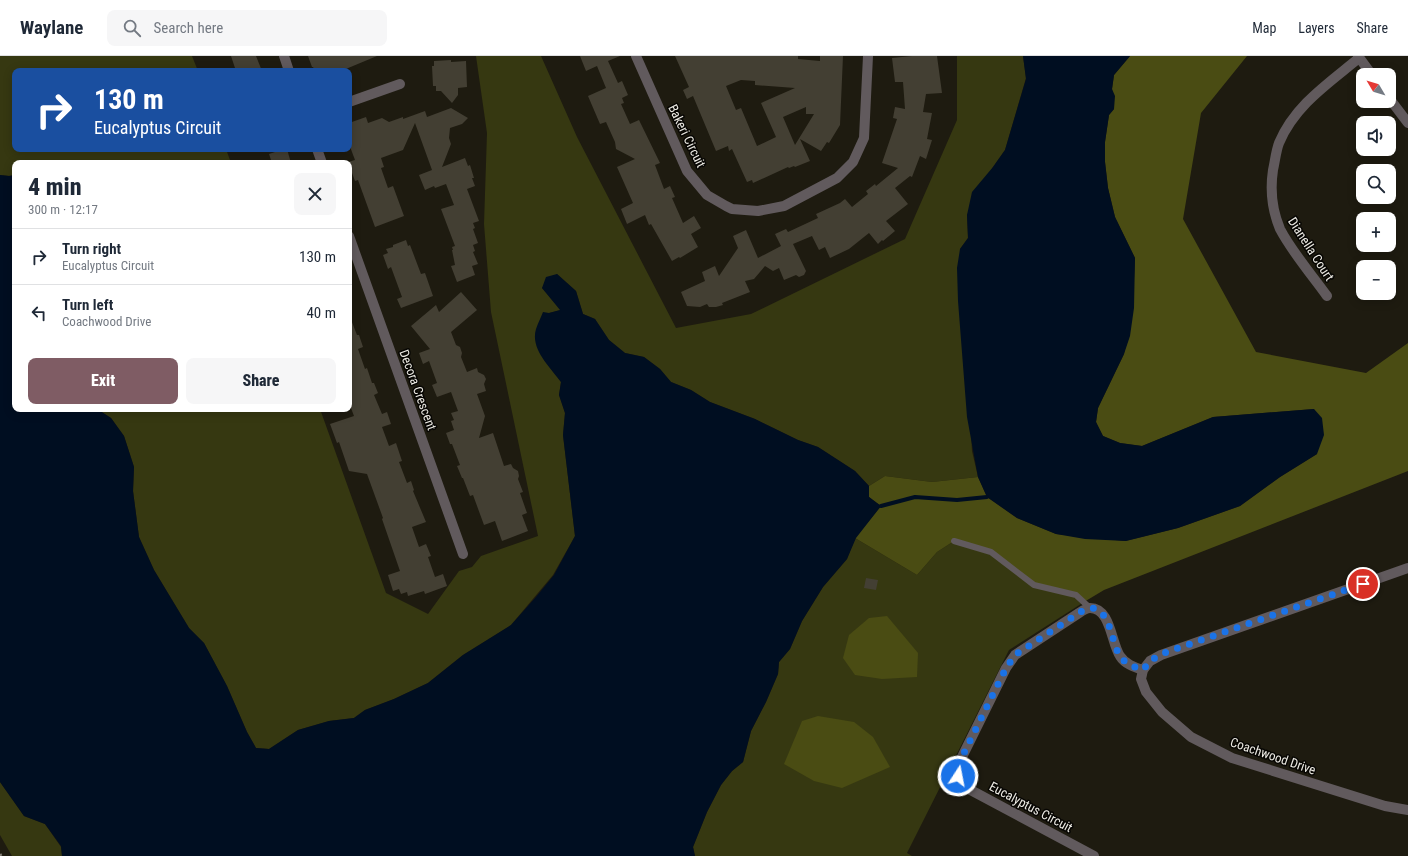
<!DOCTYPE html>
<meta charset="utf-8">
<style>
body{margin:0;font-family:"Roboto Condensed",sans-serif;background:#f6f6f7;color:#1f2937;height:100vh;display:flex;flex-direction:column;font-size:15px;white-space:nowrap}
*{box-sizing:border-box;margin:0}
p{font-size:13px;color:#747a83}
.icon{flex:none;width:22px;height:22px;fill:none;stroke:currentColor;stroke-width:2;stroke-linecap:round;stroke-linejoin:round}
.map{position:relative;flex:1;overflow:hidden}
.drawer{position:absolute;left:12px;top:104px;width:340px;height:252px;display:flex;flex-direction:column;background:#fff;border-radius:8px;box-shadow:0 2px 10px #0003}
.drawer>*{flex:none}
.hud{position:absolute;left:12px;top:12px;width:340px;height:84px;border-radius:8px;box-shadow:0 2px 10px #0003;background:#1a4fa0;color:#fff;overflow:hidden}
.needle{width:26px;rotate:308deg}
.fabs{position:absolute;left:1356px;top:12px;display:grid;gap:8px}
.fabs a{display:grid;place-items:center;width:40px;height:40px;border-radius:8px;background:#fff;box-shadow:0 2px 10px #0003;font-size:20px}
.pin{position:absolute;display:grid;place-items:center;width:34px;height:34px;color:#fff;margin:-17px;border:2px solid #fff;border-radius:50%;box-shadow:0 1px 4px #0007}
.me{position:absolute;width:44px;margin:-22px;rotate:11deg;stroke-linejoin:round;filter:drop-shadow(0 0 3px #0008)}
.turn{display:flex;align-items:center;gap:14px;height:84px;padding:0 16px;font-size:18px}
.turn .icon{width:52px;height:52px;stroke-width:2.5}
.turn b{display:block;font-size:28px;line-height:34px}
.round{display:grid;place-items:center;flex:none;width:42px;height:42px;border-radius:8px;background:#f6f6f7}
.summary{display:flex;align-items:center;justify-content:space-between;height:68px;padding:0 16px}
h1{font-size:24px;font-weight:800;line-height:30px}
.primary-button{display:flex;gap:8px;margin-top:auto;padding:8px 16px}
.primary-button a{flex:1;height:46px;border-radius:8px;background:#7f5c64;color:#fff;font-size:16px;font-weight:800;line-height:46px;text-align:center}
.primary-button a+a{background:#f6f6f7;color:#1f2937}
ul{padding:0;list-style:none}
li{display:flex;align-items:center;gap:12px;height:56px;padding:0 16px;border-top:1px solid #e0e1e3}
li div{flex:1}
li b{display:block;font-size:15px}
li em{font-style:normal}
header{display:flex;align-items:center;gap:24px;box-sizing:border-box;height:56px;padding:0 20px;background:#fff;border-bottom:1px solid #e0e1e3}
header strong{font-size:19px}
nav{display:flex;gap:22px;margin-inline-start:auto;font-size:14px}
.search{width:280px;height:36px;background:#f6f6f7;display:flex;align-items:center;gap:10px;box-sizing:border-box;padding:0 14px;border-radius:8px;color:#747a83;font-size:15px}
.map>svg:first-child{display:block}
</style>
<header>
<strong>Waylane</strong>
<div class="search"><svg class="icon" aria-label="search" viewBox="0 0 24 24"><circle cx="10" cy="10" r="6"/><path d="M15 15l6 6"/></svg>Search here</div>
<nav><a>Map</a><a>Layers</a><a>Share</a></nav>
</header>
<div class="map">
<svg width="1408" height="800" viewBox="0 0 1408 800">
<rect width="100%" height="100%" fill="#1e1b10"/>
<!-- green -->
<g fill="#363811">
<polygon points="0,0 192,0 198,15 15,15 15,93 226,93 231,107 15,107 15,119 9,120 0,119"/>
<polygon points="476,0 541,0 577,81 676,272 751,258 905,183 957,64 957,0 1023,0 1026,22 1005,94 993,111 967,159 968,182 960,193 972,395 978,421 932,426 885,420 869,430 855,415 818,391 798,384 755,363 710,346 691,334 671,326 660,313 644,301 625,297 609,284 595,263 583,258 576,235 557,218 542,232 561,254 549,257 543,302 561,326 559,339 565,357 563,379 575,480 553,519 511,569 463,599 428,627 394,643 365,654 354,662 329,665 298,674 269,693 256,692 247,676 227,630 204,587 189,572 154,514 139,481 133,435 134,411 124,380 111,362 97,353 320,353 386,537 428,558 459,515 472,511 481,500 538,480 491,256 484,168 487,77"/>
<polygon points="855,482 917,519 937,496 954,485 991,496 1076,539 1084,546 1009,594 907,797 912,800 695,800 693,791 707,756 721,729 732,715 743,706 751,675 766,646 778,618 779,606 790,593 802,565 823,531 847,503"/>
<polygon points="0,726 24,760 45,768 61,791 62,800 12,800 0,779"/>
</g>
<!-- forest -->
<g fill="#4a4c13">
<polygon points="1130,0 1247,0 1201,57 1183,163 1256,296 1366,317 1408,287 1408,415 1104,534 1084,546 1076,539 1034,529 991,496 954,485 937,496 917,519 855,482 881,450 869,441 869,430 885,420 932,426 978,421 987,441 1017,462 1056,478 1125,485 1178,472 1240,450 1280,421 1317,398 1314,353 1213,361 1142,390 1120,387 1103,380 1096,366 1098,352 1124,298 1134,223 1135,202 1115,161 1108,132 1105,106 1105,86 1109,59 1114,53 1112,33 1114,19"/>
<polygon points="887,560 918,597 917,621 882,623 855,619 843,602 849,579 869,562"/>
<polygon points="818,660 854,666 873,681 890,711 842,732 814,725 784,708 802,665"/>
</g>
<!-- water -->
<g fill="#000e21">
<polygon points="1023,0 1130,0 1114,19 1112,33 1115,40 1114,53 1109,59 1105,86 1105,106 1108,132 1115,161 1135,202 1134,252 1130,280 1124,298 1098,352 1096,366 1103,380 1120,387 1142,390 1213,361 1314,353 1322,362 1324,379 1317,398 1280,421 1240,450 1178,472 1126,485 1085,483 1056,478 1017,462 987,441 978,421 967,361 958,245 957,212 960,193 968,182 967,159 972,136 993,111 1005,94 1026,23"/>
<path d="M 0,119 L 9,120 L 15,119 L 15,353 L 97,353 L 111,362 L 124,380 L 134,411 L 133,435 L 139,481 L 154,514 L 189,572 L 204,587 L 227,630 L 247,676 L 256,692 L 269,693 L 298,674 L 329,665 L 354,662 L 365,654 L 394,643 L 428,627 L 463,599 L 511,569 L 536,541 L 554,519 L 575,480 L 563,379 L 565,357 L 559,339 L 561,326 C 550,311 530,293 536,273 C 538,267 541,261 543,256 L 549,257 L 560,254 L 542,232 L 546,221 L 557,218 L 576,235 L 583,258 L 595,263 L 609,284 L 625,297 L 644,301 L 660,313 L 671,326 L 691,334 L 710,346 L 755,363 L 798,384 L 818,391 L 855,415 L 869,430 L 869,441 L 881,450 L 856,482 L 847,503 L 823,531 L 802,565 L 790,593 L 779,606 L 778,618 L 766,646 L 751,675 L 743,706 L 732,715 L 721,729 L 707,756 L 693,791 L 695,800 L 62,800 L 61,790 L 45,768 L 24,760 L 0,726 Z"/>
</g>
<g fill="none" stroke-linecap="round" stroke-linejoin="round">
<!-- stream -->
<polyline stroke="#000e21" stroke-width="4" points="881,450 915,441 957,444 987,441"/>
</g>
<!-- building -->
<g fill="#433f33" fill-rule="evenodd">
<polygon points="231,0 256,0 262,15 236,15"/>
<polygon points="308,0 377,0 341,15 315,15 313,11 312,11"/>
<polygon points="580,0 620,0 608,5 618,27 622,25 628,39 622,42 624,47 621,48 630,68 639,64 660,107 655,109 664,133 670,130 675,141 672,142 683,167 694,160 701,172 691,178 698,191 680,202 679,201 672,205 651,168 649,169 645,159 627,168 621,153 633,147 617,111 635,103 616,93 615,86 606,66 600,68 588,40 606,32 597,10 586,15"/>
<path d="M 675,0 L 798,0 L 798,3 L 820,5 L 820,0 L 843,0 L 840,69 L 829,87 L 827,86 L 821,95 L 800,83 L 810,105 L 795,111 L 794,110 L 789,112 L 788,111 L 753,127 L 752,124 L 747,126 L 732,93 L 729,95 L 728,90 L 716,95 L 693,40 L 687,43 L 683,34 L 689,31 ZM 741,24 L 755,25 L 755,29 L 795,32 L 761,47 L 776,81 L 757,90 L 741,52 L 736,54 L 726,30 ZM 806,51 L 806,58 L 814,58 L 795,89 L 783,61 Z"/>
<polygon points="912,0 937,0 942,37 926,38 923,56 932,57 927,83 932,84 926,103 920,100 912,121 910,120 895,132 908,148 886,165 895,175 883,185 882,184 878,188 869,177 849,193 830,202 825,191 819,194 812,180 793,188 806,215 804,219 799,221 796,219 784,224 779,212 773,215 765,210 754,223 745,225 750,236 722,247 723,249 716,251 709,251 707,248 700,251 687,250 681,236 705,225 702,216 715,210 719,220 738,192 733,180 746,174 758,202 781,190 775,178 786,173 788,176 818,162 816,158 840,147 845,143 852,151 868,138 866,135 875,128 876,130 898,112 882,107 897,63 893,62 895,51 905,53 903,26 895,26 892,2"/>
<polygon points="451,4 451,6 466,5 467,31 458,32 458,39 452,47 441,35 436,35 436,30 433,30 432,10 434,10 434,5"/>
<polygon points="451,52 468,62 462,68 450,72 449,82 451,88 442,111 465,102 468,110 470,109 474,122 472,122 475,130 467,133 479,165 473,167 475,172 473,173 478,187 473,189 475,195 473,196 478,208 472,210 475,219 457,226 451,210 455,209 452,194 453,194 452,191 455,190 441,153 454,149 446,128 435,132 434,130 425,134 419,119 432,114 415,67 403,94 381,102 384,111 381,112 388,132 393,130 404,160 375,171 358,124 355,125 348,106 355,104 349,88 349,67 366,61 368,67 382,62 389,66 403,61 403,63 425,55 427,61"/>
<polygon points="284,93 287,93 291,107 272,107 269,98"/>
<polygon points="406,184 408,190 410,189 421,218 425,217 433,240 401,252 397,243 402,241 391,211 388,213 383,199 388,197 386,193 393,191 393,189"/>
<polygon points="461,236 477,254 451,276 456,289 460,291 462,297 461,301 467,316 477,312 478,316 484,319 486,323 484,328 486,335 477,338 485,360 479,382 493,377 504,410 511,408 513,412 518,415 519,420 518,423 523,436 520,437 527,457 522,459 528,475 502,485 495,465 484,469 473,439 470,440 463,422 462,422 457,410 460,409 452,388 450,388 446,377 454,374 451,365 454,364 451,357 458,355 451,336 437,341 432,329 437,327 429,305 423,308 419,297 430,293 411,270 436,249 439,256"/>
<polygon points="350,261 357,279 359,279 363,291 358,293 365,313 367,312 372,327 374,327 378,337 374,339 382,358 387,356 391,368 382,371 389,390 396,387 402,405 399,406 407,427 411,425 414,434 413,435 426,466 412,471 419,491 426,488 431,500 428,501 435,521 443,518 447,530 425,538 424,535 408,540 407,536 401,538 399,533 393,535 388,519 400,515 382,463 383,462 367,418 349,415 339,386 337,387 330,368 354,360 349,347 349,262"/>
<polygon points="866,522 878,524 876,534 864,532"/>
</g>
<g fill="none" stroke-linecap="round" stroke-linejoin="round">
<!-- lane -->
<polyline stroke="#615a5d" stroke-width="6" points="954,485 991,496 1034,529 1076,539 1090,552"/>
<!-- street -->
<g stroke="#615a5d" stroke-width="10">
<polyline points="284,0 289,15"/>
<polyline points="636,0 687,115 707,139 726,150 732,153 758,155 784,150 837,122 853,106 864,82 868,0"/>
<polyline points="1358,0 1372,19"/>
<polyline points="1389,42 1408,67"/>
<polyline points="349,46 400,28"/>
<polyline points="317,93 322,107"/>
<polyline points="349,180 463,498"/>
<path d="M 1327,240 C 1312,219 1292,196 1280,173 C 1272,154 1270,134 1273,114 C 1275,105 1276,95 1279,87 C 1295,49 1329,27 1359,2"/>
<polyline points="1408,512 1161,599 1150,605 1143,614 1141,623 1146,636 1162,656 1191,681 1232,702 1385,750 1408,754"/>
<path d="M 1094,800 L 965,731 L 958,720 L 960,705 L 1006,612 L 1015,599 L 1079,557 C 1082,555 1087,552 1090,552 C 1111,552 1111,587 1120,600 C 1125,608 1134,611 1143,614"/>
</g>
<!-- rail -->
<polyline stroke="#807d74" stroke-width="3" stroke-dasharray="6 3" stroke-linecap="butt" points="0,798 1,800"/>
</g>
<g fill="none" stroke-linecap="round" stroke-linejoin="round">
<!-- route -->
<path stroke="#1a73e8" stroke-width="7" stroke-dasharray="0 12.6" d="M 958,720 L 960,705 L 1006,612 L 1015,599 L 1079,557 C 1082,555 1087,552 1090,552 C 1111,552 1111,587 1120,600 C 1125,608 1134,611 1143,614 L 1150,605 L 1161,598 L 1363,528"/>
</g>
<g text-anchor="middle" dominant-baseline="central" stroke-width="3" stroke-linejoin="round" paint-order="stroke">
<!-- street labels -->
<g font-size="13" fill="#edebe4" stroke="#070603">
<text transform="translate(687 80) rotate(64)">Bakeri Circuit</text>
<text transform="translate(1311 193) rotate(57)">Dianella Court</text>
<text transform="translate(418 334) rotate(70)">Decora Crescent</text>
<text transform="translate(1273 700) rotate(19)">Coachwood Drive</text>
<text transform="translate(1031 751) rotate(28)">Eucalyptus Circuit</text>
</g>
</g>
</svg>
<div class="fabs">
<a><svg class="needle" viewBox="-14 -14 28 28"><path d="M0-13l5 13h-10z" fill="#e53935"/><path d="M0 13l5-13h-10z" fill="#747a83"/></svg></a>
<a><svg class="icon" aria-label="sound" viewBox="0 0 24 24"><path d="M4 9h4l5-4v14l-5-4H4zM17 9q2 3 0 6"/></svg></a>
<a><svg class="icon" aria-label="search" viewBox="0 0 24 24"><circle cx="10" cy="10" r="6"/><path d="M15 15l6 6"/></svg></a>
<a>+</a>
<a>−</a>
</div>
<div class="pin" style="left:1363px;top:528px;background:#d93025"><svg class="icon" aria-label="arrive" viewBox="0 0 24 24"><path d="M6 21V4h12l-3 4 3 4H6"/></svg></div>
<svg class="me" style="left:958px;top:720px" viewBox="-20 -20 40 40"><circle r="17" fill="#1a73e8" stroke="#fff" stroke-width="3"/><path d="M0-11L8 9 0 5-8 9z" fill="#fff"/></svg>
<div class="hud">
<div class="turn"><svg class="icon" aria-label="right" viewBox="0 0 24 24"><path d="M7 20v-9h11M14 6l5 5-5 5"/></svg><div><b>130 m</b>Eucalyptus Circuit</div></div>
</div>
<section class="drawer">
<div class="summary"><div><h1>4 min</h1><p>300 m · 12:17</p></div><a class="round"><svg class="icon" aria-label="close" viewBox="0 0 24 24"><path d="M6 6l12 12M18 6L6 18"/></svg></a></div>
<ul>
<li><svg class="icon" aria-label="right" viewBox="0 0 24 24"><path d="M7 20v-9h11M14 6l5 5-5 5"/></svg><div><b>Turn right</b><p>Eucalyptus Circuit</p></div><em>130 m</em></li>
<li><svg class="icon" aria-label="left" viewBox="0 0 24 24"><path d="M17 20v-9H6M10 6l-5 5 5 5"/></svg><div><b>Turn left</b><p>Coachwood Drive</p></div><em>40 m</em></li>
</ul>
<div class="primary-button"><a>Exit</a><a>Share</a></div>
</section>
</div>
